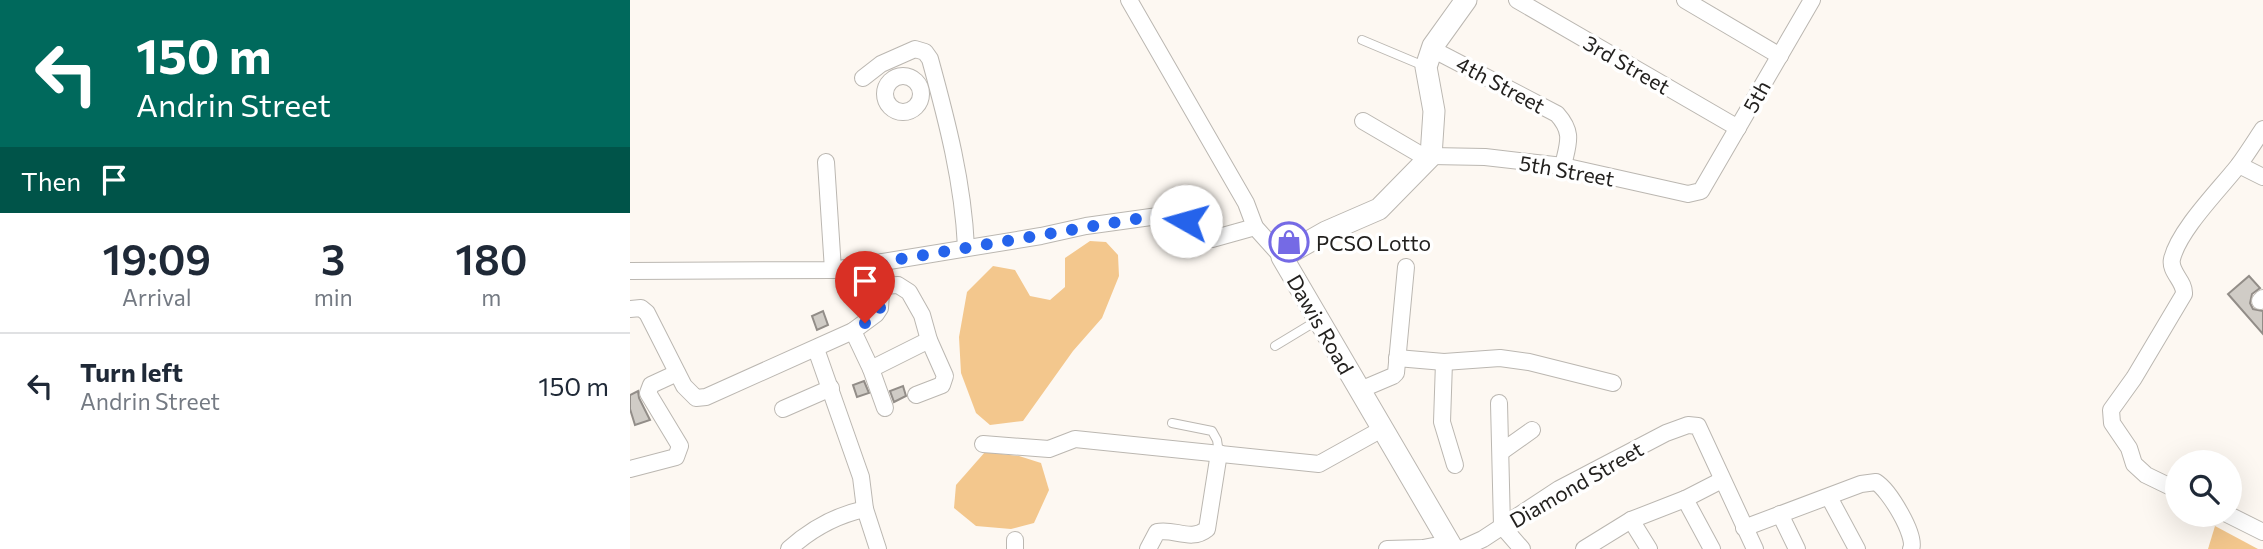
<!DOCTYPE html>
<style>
body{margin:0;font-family:Commissioner,sans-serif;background:#f2f2f3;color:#1f2937;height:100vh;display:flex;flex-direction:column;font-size:26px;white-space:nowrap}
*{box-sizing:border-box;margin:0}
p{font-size:23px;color:#747a83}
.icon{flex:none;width:38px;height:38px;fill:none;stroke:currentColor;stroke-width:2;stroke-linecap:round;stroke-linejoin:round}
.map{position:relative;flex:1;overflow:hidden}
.panel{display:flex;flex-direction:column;background:#fff;width:630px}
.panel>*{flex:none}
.banner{background:#00695c;color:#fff;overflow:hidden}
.fabs{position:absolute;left:1535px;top:450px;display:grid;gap:14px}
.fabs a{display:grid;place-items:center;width:77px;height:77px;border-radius:50%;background:#fff;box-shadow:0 7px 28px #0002;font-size:35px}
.pin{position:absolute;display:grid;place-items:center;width:60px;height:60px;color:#fff;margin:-72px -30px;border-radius:50% 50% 50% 0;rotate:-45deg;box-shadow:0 0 7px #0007}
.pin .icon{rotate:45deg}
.me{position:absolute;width:77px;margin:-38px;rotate:277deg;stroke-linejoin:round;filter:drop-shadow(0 0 5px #0008)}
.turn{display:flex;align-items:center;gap:24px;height:147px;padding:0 21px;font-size:32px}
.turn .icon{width:91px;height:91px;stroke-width:2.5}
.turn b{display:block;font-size:49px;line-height:60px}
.then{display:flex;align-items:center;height:66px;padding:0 21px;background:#0003;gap:14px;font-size:26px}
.eta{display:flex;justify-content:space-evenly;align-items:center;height:119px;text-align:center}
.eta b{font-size:42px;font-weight:600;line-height:49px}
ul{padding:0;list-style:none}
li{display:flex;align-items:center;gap:21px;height:105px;padding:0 21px;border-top:2px solid #e0e1e3}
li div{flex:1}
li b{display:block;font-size:26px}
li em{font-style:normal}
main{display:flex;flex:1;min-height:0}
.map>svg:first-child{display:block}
</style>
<main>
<section class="panel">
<div class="banner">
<div class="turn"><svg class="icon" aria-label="left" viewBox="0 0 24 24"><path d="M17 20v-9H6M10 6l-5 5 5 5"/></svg><div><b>150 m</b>Andrin Street</div></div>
<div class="then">Then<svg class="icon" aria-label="arrive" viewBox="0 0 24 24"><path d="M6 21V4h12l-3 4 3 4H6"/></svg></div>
</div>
<div class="eta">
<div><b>19:09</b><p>Arrival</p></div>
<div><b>3</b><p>min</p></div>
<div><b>180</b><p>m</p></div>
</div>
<ul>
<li><svg class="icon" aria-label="left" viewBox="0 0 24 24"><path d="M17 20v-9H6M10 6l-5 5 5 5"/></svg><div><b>Turn left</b><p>Andrin Street</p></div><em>150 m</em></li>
</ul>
</section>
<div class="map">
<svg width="1633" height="549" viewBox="0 0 1633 549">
<rect width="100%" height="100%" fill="#fdf8f2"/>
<!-- green -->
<g fill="#f3c78d">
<polygon points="460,241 476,242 488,255 489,276 472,318 443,351 393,421 360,425 346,413 331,373 329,337 337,292 363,266 385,270 400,296 420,300 435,287 435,258"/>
<polygon points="355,452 389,456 411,463 419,490 404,523 381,529 346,526 324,508 326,485"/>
<polygon points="1585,526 1628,549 1578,549"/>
</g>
<!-- building -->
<g fill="#d0ccc6" stroke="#928d88" stroke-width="2">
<polygon points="1619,276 1630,288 1622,294 1620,303 1623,309 1633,311 1633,334 1598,294"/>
<polygon points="193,311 198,325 187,330 182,316"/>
<polygon points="234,381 239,393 227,397 223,385"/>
<polygon points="273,386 276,396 264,402 260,391"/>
<polygon points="8,391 9,398 20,420 5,425 0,409 0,395"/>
</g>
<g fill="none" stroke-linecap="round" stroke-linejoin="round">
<!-- lane casing -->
<g stroke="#bbb7b1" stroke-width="10">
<g id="lane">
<polyline points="732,40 794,66"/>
<polyline points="645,346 688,320"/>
<polyline points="542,423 582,431 587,440 589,453"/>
</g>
</g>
<!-- street casing -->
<g stroke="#bbb7b1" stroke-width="18">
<g id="street">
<polyline points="499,0 616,203 625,227 652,257"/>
<polyline points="887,0 1108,128"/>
<polyline points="1055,0 1150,56"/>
<path d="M 802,49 L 927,114 C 944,133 938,143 933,166"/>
<circle cx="273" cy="94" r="18"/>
<path d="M 233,78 L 251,64 L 285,49 L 295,52 L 300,59 C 317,121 333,182 336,247"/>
<polyline points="733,121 798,159"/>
<polyline points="801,156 855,157 933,166 1058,194 1071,191 1182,0"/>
<polyline points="196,162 203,270"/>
<polyline points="1609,165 1633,177"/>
<polyline points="0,271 203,270 253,262"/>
<polyline points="252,286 268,285 279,292 292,315 299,340 315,376 312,385 286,395"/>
<polyline points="1630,301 1633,298"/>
<polyline points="0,309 11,308 17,313 54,386 66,398 76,397 223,331 246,314 250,308 253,262 411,236 456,226 528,216 556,221 569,234 582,239 625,227"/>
<polyline points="223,331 241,369 255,408"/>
<polyline points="186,349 231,477 235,509"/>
<polyline points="767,358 814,362 870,358 899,362 983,383"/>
<polyline points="814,362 812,422 825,465"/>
<polyline points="241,369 299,340"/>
<polyline points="730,390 763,376 766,373 776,267"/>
<polyline points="869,403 872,526 892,549"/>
<polyline points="153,409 201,388"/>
<polyline points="353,444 419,449 445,439 689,464 752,429"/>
<polyline points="871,452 902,430"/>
<polyline points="0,469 46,457 50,446 18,393 21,385 47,373"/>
<path d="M 1547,490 L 1516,475 L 1504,464 L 1499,448 L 1482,423 L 1481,410 L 1504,378 L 1554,294 C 1555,281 1539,272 1542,259 C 1549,230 1589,190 1608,166 C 1617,154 1625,141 1633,129"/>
<polyline points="1199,497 1227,549"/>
<polyline points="1055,499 1082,549"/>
<polyline points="1150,514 1167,549"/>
<polyline points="1597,514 1633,532"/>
<polyline points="1001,520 1019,549"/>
<path d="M 1114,528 L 1231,484 L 1246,482 C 1259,490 1287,536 1281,549"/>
<path d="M 159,549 C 180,530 207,515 235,509 L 248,549"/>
<polyline points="385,549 385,540"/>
<path d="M 518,549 L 527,532 C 544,528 561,542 577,529 L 589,453"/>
<polyline points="757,549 793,548 819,543"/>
<polyline points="831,549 853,539 929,489 1036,433 1058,425 1068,426 1125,549"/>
<polyline points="954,549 1001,520 1055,499 1092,480"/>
</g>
</g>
<!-- secondary casing -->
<g stroke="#bbb7b1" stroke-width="23">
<polyline id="secondary" points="823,549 652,257 696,232 749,209 801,156 804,111 796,67 803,46 836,0"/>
</g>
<!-- lane -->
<use href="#lane" stroke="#fff" stroke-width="8"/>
<!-- street -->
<use href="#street" stroke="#fff" stroke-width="16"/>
<!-- secondary -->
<use href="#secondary" stroke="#fff" stroke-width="21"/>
</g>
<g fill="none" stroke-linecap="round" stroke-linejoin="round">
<!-- route -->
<polyline stroke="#2563eb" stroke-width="12" stroke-dasharray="0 21.6" points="235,323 246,314 250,308 253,262 499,220 528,216 556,221"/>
</g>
<!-- icons -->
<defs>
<g id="shop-ring" transform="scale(2.0125)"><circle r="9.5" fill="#fff" stroke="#756ae5" stroke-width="1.5"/><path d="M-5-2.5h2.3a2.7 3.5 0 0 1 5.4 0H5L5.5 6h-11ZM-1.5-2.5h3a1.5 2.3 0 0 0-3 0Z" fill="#756ae5"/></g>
</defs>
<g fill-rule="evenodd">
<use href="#shop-ring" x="659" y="242"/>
</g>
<g text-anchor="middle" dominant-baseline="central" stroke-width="7" stroke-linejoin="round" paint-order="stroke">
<!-- street labels -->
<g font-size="21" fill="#23211f" stroke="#fff">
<text transform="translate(997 64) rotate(30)">3rd Street</text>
<text transform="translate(871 84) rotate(28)">4th Street</text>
<text transform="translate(1126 96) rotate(-60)">5th</text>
<text transform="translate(937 170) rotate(10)">5th Street</text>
<text transform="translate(691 324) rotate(60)">Dawis Road</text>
<text transform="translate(946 484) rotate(-30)">Diamond Street</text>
</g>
<!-- poi labels -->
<g font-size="21" fill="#23211f" stroke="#fff" text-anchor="start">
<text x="686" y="242">PCSO Lotto</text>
</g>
</g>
</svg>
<div class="fabs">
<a><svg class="icon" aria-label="search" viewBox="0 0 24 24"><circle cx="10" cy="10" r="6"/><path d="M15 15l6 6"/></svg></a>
</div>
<div class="pin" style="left:235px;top:323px;background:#d93025"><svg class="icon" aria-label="arrive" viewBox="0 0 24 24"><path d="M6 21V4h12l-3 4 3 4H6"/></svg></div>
<svg class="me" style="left:556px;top:221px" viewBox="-20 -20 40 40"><circle r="19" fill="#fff"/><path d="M0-13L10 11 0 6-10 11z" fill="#2563eb"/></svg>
</div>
</main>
